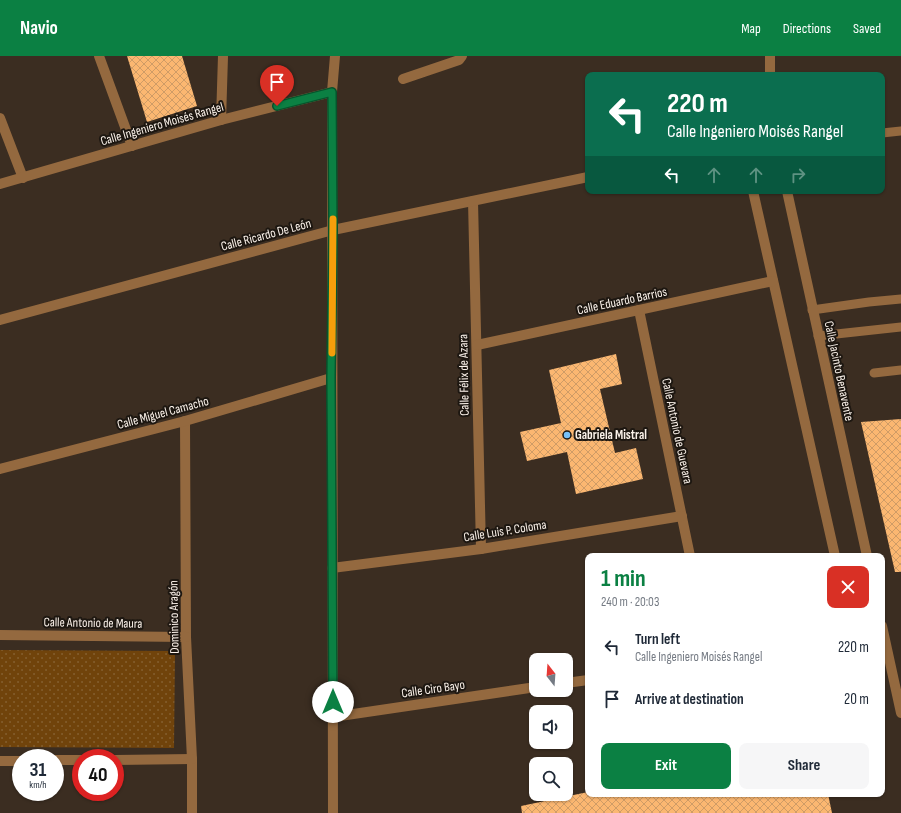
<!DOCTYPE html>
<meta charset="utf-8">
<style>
body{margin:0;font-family:"Sofia Sans Condensed",sans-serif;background:#f6f6f7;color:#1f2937;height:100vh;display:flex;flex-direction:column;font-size:15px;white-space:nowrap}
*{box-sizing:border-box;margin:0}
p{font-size:13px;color:#747a83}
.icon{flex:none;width:22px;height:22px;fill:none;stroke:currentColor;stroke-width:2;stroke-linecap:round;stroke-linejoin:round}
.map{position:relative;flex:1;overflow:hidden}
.panel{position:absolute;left:585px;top:497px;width:300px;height:244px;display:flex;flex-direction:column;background:#fff;border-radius:8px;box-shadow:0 1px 3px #0004}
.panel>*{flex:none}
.guide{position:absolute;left:585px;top:16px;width:300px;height:122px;border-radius:8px;box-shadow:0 1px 3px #0004;background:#0b6e4f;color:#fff;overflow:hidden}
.needle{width:26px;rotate:343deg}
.controls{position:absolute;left:529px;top:597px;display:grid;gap:8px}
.controls a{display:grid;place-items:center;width:44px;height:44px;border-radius:8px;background:#fff;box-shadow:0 1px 3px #0004;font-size:20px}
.speed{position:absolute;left:12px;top:693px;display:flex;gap:8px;font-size:20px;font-weight:700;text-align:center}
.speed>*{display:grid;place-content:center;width:52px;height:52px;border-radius:50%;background:#fff;box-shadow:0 1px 3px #0004;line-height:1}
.speed small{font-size:10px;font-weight:400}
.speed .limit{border:6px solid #d22;background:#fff;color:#111}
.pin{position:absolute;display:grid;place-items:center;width:34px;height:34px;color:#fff;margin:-41px -17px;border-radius:50% 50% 50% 0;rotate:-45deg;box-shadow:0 0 4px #0007}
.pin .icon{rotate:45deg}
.me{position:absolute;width:44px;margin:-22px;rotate:0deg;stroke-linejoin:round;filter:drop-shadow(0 0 3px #0008)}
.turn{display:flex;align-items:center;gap:14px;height:84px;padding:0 16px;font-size:18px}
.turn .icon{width:52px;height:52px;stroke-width:2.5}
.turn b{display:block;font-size:28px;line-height:34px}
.lanes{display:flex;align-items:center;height:38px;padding:0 16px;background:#0003;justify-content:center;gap:20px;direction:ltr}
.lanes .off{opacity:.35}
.round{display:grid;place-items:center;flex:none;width:42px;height:42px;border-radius:8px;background:#f6f6f7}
.headline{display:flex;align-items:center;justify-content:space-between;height:68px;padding:0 16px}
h1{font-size:24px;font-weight:700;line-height:30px;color:#0b8043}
.action{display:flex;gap:8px;margin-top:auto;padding:8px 16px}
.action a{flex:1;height:46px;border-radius:8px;background:#0b8043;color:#fff;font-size:16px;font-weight:700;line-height:46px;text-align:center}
.action a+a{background:#f6f6f7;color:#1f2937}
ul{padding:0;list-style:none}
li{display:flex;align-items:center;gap:12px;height:52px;padding:0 16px}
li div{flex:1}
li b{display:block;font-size:15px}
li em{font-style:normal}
header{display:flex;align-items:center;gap:24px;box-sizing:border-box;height:56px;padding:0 20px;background:#0b8043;color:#fff}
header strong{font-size:19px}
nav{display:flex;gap:22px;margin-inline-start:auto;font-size:14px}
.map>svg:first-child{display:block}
</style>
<header>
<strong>Navio</strong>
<nav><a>Map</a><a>Directions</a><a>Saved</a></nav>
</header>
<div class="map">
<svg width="901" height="757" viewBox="0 0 901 757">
<defs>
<pattern id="park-dots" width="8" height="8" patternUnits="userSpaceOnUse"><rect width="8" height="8" fill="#70430b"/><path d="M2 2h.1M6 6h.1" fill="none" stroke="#855f2f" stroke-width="1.8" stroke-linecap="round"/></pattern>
<pattern id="building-cross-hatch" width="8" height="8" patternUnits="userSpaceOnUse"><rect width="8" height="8" fill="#fbb771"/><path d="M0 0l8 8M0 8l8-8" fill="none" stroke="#cf9c66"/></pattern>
</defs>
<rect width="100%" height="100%" fill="#3b2d21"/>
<!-- park -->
<polygon fill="url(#park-dots)" points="0,594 175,595 174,692 0,691"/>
<!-- building -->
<g fill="url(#building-cross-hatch)">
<polygon points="127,0 182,0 197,50 147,66"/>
<polygon points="616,298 622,328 600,333 615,397 636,392 643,423 576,438 567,396 527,405 520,376 561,367 549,314"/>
<polygon points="901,363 901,516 895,516 861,366"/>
<polygon points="588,736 588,738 828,738 832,757 522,757 521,750"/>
</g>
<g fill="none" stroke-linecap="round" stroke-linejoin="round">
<!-- service -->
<g stroke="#94693f" stroke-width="9">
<polyline points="882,77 901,75"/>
<polyline points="812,254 869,246 901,243"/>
<polyline points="818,280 901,271"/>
<polyline points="874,317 901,314"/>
</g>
<!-- minor -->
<g stroke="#94693f" stroke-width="10">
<polyline points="99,0 132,90"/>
<polyline points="403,23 459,4 462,0"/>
<polyline points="0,62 23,122"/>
<polyline points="221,64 223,0"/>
<polyline points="0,128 221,64 332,36"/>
<polyline points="753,135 835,500"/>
<polyline points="473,145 481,493"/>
<polyline points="639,254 690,500"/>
<polyline points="0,264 333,174 588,121"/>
<polyline points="477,289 773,225"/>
<polyline points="185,365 186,581 192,703 192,757"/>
<polyline points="0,413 185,365 331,322"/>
<polyline points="332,512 481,493 682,460"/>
<polyline points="0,579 186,581"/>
<polyline points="566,627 588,624"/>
<polyline points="333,661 536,631"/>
<polyline points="55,704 81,704"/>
<polyline points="115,704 192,703"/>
<polyline points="0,705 21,705"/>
</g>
<!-- tertiary -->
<g stroke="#94693f" stroke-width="10">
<polyline points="770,0 770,19"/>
<polyline points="787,135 867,500"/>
<polyline points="882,570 901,657"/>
<polyline points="333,757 332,36 335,0"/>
</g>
</g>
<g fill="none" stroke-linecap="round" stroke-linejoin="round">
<!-- route casing -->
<g stroke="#07532c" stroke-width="10">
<polyline id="route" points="277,50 332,36 333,174 331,322 333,646"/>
</g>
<!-- route -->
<use href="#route" stroke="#0b8043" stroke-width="7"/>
<!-- slow -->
<polyline stroke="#f59e0b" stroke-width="7" points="332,297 333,163"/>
</g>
<!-- markers -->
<circle fill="#76c0f7" stroke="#1d1711" stroke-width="1.5" cx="567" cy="379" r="4"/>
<g text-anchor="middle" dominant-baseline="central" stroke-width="4" stroke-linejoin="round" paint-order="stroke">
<!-- street labels -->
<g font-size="13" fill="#fbf2ea" stroke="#1d1711">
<text transform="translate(162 68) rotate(-16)">Calle Ingeniero Moisés Rangel</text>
<text transform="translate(266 179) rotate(-15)">Calle Ricardo De León</text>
<text transform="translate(622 245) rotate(-12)">Calle Eduardo Barrios</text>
<text transform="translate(839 315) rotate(78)">Calle Jacinto Benavente</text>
<text transform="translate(464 319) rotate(-91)">Calle Félix de Azara</text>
<text transform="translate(163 357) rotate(-15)">Calle Miguel Camacho</text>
<text transform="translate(677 375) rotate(78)">Calle Antonio de Guevara</text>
<text transform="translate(505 475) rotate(-9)">Calle Luis P. Coloma</text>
<text transform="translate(174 561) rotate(-91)">Dominico Aragón</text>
<text transform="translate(93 567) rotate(1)">Calle Antonio de Maura</text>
<text transform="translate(433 633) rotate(-8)">Calle Ciro Bayo</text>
</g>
<!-- poi labels -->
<g font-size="13" font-weight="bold" fill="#fbf2ea" stroke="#1d1711" text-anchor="start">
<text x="575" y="379">Gabriela Mistral</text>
</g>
</g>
</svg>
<div class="controls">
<a><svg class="needle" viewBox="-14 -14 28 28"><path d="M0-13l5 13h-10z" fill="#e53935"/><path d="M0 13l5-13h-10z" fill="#747a83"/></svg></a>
<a><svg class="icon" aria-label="sound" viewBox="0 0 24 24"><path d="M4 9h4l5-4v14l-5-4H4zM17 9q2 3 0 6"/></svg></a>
<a><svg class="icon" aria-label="search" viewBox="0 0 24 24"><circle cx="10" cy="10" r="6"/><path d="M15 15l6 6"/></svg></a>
</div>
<div class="speed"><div>31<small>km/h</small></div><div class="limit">40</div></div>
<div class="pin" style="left:277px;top:50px;background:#d93025"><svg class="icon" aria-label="arrive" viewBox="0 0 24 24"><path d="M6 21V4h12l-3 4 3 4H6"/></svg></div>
<svg class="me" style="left:333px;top:646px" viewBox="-20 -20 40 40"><circle r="19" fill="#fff"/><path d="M0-13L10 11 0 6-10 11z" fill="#0b8043"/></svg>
<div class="guide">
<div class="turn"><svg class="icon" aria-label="left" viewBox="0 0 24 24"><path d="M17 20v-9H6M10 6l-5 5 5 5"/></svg><div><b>220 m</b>Calle Ingeniero Moisés Rangel</div></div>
<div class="lanes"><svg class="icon" aria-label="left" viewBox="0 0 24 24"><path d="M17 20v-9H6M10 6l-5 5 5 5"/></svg><svg class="icon off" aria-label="ahead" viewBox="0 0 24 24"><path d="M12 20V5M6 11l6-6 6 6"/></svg><svg class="icon off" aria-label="ahead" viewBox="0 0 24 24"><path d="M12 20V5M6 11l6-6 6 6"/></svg><svg class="icon off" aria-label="right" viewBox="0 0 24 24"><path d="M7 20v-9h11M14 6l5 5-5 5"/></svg></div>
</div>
<section class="panel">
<div class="headline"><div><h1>1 min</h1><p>240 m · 20:03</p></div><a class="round" style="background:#d93025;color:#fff"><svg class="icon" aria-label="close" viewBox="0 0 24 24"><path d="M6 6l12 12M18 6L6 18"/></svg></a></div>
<ul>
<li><svg class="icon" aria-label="left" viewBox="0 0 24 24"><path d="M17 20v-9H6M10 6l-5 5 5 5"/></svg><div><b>Turn left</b><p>Calle Ingeniero Moisés Rangel</p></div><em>220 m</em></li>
<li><svg class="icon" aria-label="arrive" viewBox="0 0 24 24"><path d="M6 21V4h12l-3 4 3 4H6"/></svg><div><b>Arrive at destination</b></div><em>20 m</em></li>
</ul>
<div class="action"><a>Exit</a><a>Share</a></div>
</section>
</div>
